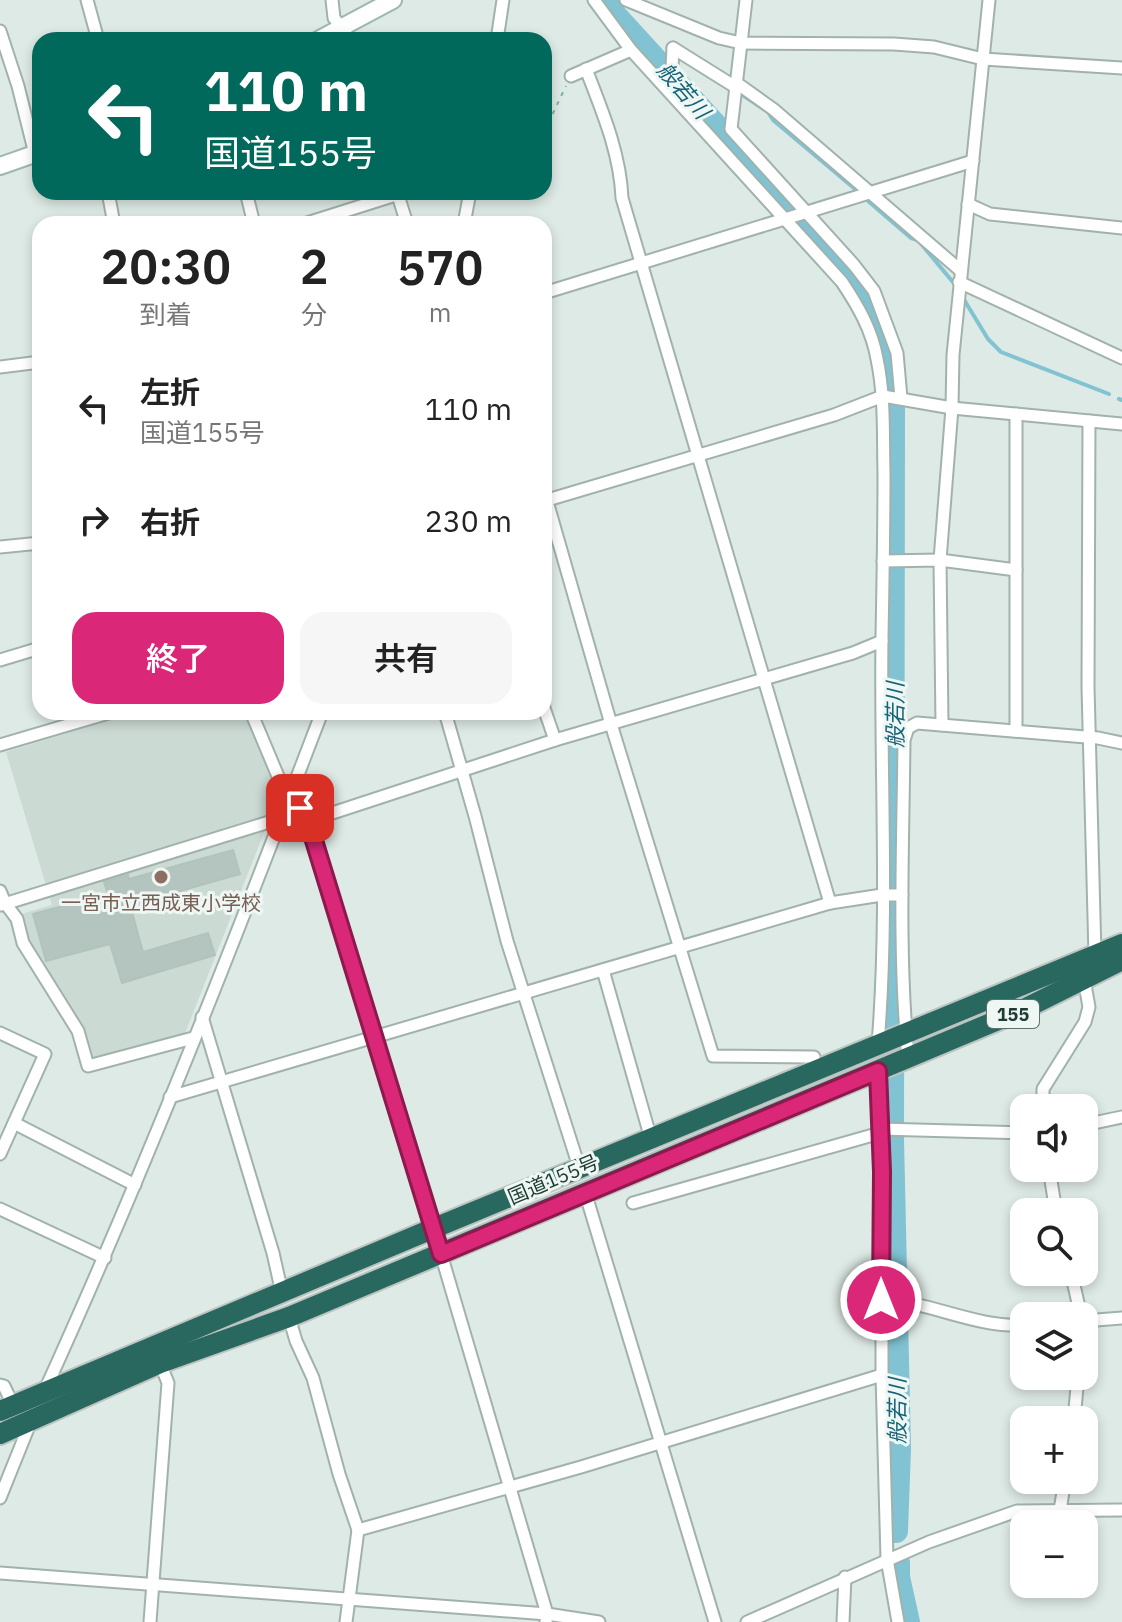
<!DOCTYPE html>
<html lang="ja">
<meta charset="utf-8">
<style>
body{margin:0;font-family:"IBM Plex Sans","Noto Sans JP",sans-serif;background:#f6f6f6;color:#222;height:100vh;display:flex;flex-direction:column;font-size:30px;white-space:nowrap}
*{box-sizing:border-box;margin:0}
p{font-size:26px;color:#767676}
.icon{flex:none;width:44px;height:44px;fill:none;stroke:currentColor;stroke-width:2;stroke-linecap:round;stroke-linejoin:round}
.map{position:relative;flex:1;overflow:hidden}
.panel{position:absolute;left:32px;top:216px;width:520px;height:504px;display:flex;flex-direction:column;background:#fff;border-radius:24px;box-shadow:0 4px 12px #0003}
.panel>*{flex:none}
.top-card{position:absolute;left:32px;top:32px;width:520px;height:168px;border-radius:24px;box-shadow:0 4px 12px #0003;background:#00695c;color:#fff;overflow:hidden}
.tools{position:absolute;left:1010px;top:1094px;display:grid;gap:16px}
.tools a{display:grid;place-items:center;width:88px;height:88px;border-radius:16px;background:#fff;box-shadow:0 4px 12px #0003;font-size:40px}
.pin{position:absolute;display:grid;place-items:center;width:68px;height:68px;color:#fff;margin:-34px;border-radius:16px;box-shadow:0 4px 12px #0006}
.me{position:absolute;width:88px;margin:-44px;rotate:0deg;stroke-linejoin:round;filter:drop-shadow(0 0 6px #0008)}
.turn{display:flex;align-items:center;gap:28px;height:168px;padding:0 40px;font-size:36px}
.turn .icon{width:104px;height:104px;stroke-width:2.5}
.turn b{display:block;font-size:56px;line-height:68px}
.eta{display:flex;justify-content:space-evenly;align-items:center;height:136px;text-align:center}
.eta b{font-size:48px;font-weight:600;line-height:56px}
.primary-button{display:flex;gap:16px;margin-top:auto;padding:16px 40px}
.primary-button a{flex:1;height:92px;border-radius:24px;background:#db2777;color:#fff;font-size:32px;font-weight:600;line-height:92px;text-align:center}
.primary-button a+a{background:#f6f6f6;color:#222}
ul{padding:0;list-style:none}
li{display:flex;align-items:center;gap:24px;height:112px;padding:0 40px}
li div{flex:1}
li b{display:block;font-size:30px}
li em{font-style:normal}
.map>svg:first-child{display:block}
</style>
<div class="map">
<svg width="1122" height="1622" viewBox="0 0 1122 1622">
<rect width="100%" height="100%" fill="#deeae5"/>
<!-- built -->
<polygon fill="#ccdad4" points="137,712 244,712 280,792 184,1036 92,1061 29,946 21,914 52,905 6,752"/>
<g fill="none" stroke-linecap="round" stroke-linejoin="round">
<!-- stream -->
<g stroke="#81c2d3" stroke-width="4">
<polyline points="744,96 768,112 773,120 855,189"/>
<polyline points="868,201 911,238 918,240 952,281"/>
<polyline points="963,298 988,339 1001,352 1109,394"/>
<polyline points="1119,399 1122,400"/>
</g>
<!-- river -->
<g stroke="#81c2d3" stroke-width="24">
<polyline points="605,0 613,13 782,198 855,286 875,321 885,350 893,398 892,1139 899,1449 896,1531"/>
<polyline points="898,1563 898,1577 908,1622"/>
</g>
</g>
<!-- building -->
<polygon fill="#b3c5be" stroke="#b0c4bd" stroke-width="2" points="233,850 240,874 130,905 143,952 208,933 215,955 122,983 110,944 46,961 33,914 108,894 104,882 128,875 129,879"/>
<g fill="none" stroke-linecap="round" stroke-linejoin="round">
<!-- street casing -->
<g stroke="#a1b2ac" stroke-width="15">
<g id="street">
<polyline points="87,0 98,40"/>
<polyline points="332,0 334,18 351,40"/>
<path d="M 594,0 L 631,50 L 842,282 C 858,306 872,330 877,359 C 885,397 883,435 884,473 C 884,528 883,583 882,637 C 880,773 889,909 878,1044"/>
<polyline points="626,0 719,38 741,43 894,44 934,47 983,59 1122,68"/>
<polyline points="746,0 731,129 854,265 874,291 897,353 901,398"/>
<polyline points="0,31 18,86 35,154"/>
<polyline points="497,40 503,0"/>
<polyline points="673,48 737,88"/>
<path d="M 586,69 C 602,111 620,152 622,198 L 830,903"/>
<polyline points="571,76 631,50"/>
<polyline points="660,79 672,68 673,48"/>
<polyline points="738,84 773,109 960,270"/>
<polyline points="108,192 114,224"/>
<polyline points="246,192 254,224"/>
<polyline points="397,192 407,224"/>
<polyline points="968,204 990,214 1122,228"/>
<polyline points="304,224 405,192"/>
<polyline points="464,224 470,192"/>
<polyline points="959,282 1122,358"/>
<polyline points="544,293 973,161"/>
<polyline points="0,367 40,362"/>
<polyline points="1016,414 1016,731"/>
<polyline points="1089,421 1088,687 1095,955"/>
<polyline points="544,491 611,724 713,1056 814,1057"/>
<polyline points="544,501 834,415 883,396 952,408 1122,424"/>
<polyline points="0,547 40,543"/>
<polyline points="883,561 940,560 1016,570"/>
<polyline points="0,660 40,648"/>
<polyline points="544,708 555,740"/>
<polyline points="251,712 288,800 300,808 308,821 441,1254 547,1614 546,1622"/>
<polyline points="445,712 475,816 507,941 580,1170"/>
<polyline points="942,725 940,560 952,408 953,355 989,0"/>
<polyline points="0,745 112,712"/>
<polyline points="308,821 555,740 853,653 882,641"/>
<polyline points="0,891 5,903 17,919 23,943 78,1031 88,1066 193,1038"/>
<polyline points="1,905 282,818"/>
<polyline points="603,970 651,1139"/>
<polyline points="202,1017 273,1253 282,1293"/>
<polyline points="0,1033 45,1054 0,1154"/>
<path d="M 908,1057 C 898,952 903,846 904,740 L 908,728 L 917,723 L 1098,738 L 1122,743"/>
<polyline points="878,1071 882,1172 882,1375 887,1559 898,1622"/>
<polyline points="170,1097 830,903 882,895 902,895"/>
<polyline points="1043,1108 1043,1089 1085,1022 1089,1007 1084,979"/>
<polyline points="14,1123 135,1185"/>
<polyline points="1084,1125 1122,1117"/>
<polyline points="880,1129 1024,1133"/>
<polyline points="1049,1168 1056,1212"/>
<polyline points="585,1192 715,1622"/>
<polyline points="633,1203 880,1133"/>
<polyline points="0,1209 105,1258"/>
<polyline points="1071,1272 1081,1316"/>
<path d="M 881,1300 C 930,1301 975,1328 1024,1325"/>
<polyline points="289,1317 296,1341 313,1378 339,1474 358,1530 346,1622"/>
<polyline points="1084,1321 1122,1318"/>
<polyline points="0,1385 4,1386 13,1405"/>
<path d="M 45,1390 C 146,1168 235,940 322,712"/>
<polyline points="1074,1420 1078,1376"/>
<polyline points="0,1498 31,1421"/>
<polyline points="1060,1510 1065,1480"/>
<polyline points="358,1530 581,1467 882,1375"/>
<polyline points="0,1573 547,1614 599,1622"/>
<polyline points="150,1622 168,1383 160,1363"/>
<polyline points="747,1622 929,1542 1017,1511 1122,1510"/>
<polyline points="843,1622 845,1577"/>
</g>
</g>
<!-- secondary casing -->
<g stroke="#9cb7ae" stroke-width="20">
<g id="secondary">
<polyline points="318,40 393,0"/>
<polyline points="0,166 40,152"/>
</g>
</g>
<!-- highway casing -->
<g stroke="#bcc4c2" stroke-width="24">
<g id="highway">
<polyline points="0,1411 432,1229 1122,944"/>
<polyline points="0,1434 160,1363 289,1317 1022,1010 1122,960"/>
</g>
</g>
<!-- path -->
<polyline stroke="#7cb0a2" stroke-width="2" stroke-dasharray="4 6" stroke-linecap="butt" points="544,132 566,86"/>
<!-- street -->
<use href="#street" stroke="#fff" stroke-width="11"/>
<!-- secondary -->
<use href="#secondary" stroke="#fff" stroke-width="16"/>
<!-- highway -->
<use href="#highway" stroke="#29685f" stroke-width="20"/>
</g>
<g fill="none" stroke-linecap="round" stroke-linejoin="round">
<!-- route casing -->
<g stroke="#8e194d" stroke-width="20">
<polyline id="route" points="300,808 308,821 441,1254 878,1071 882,1172 881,1300"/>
</g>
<!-- route -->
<use href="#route" stroke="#db2777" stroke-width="14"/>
</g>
<!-- markers -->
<circle fill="#8d6e63" stroke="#eef7f3" stroke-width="3" cx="161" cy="877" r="8"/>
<g text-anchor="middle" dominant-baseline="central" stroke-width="6" stroke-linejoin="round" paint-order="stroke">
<!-- shield labels -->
<rect fill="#eef7f3" stroke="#5c736d" stroke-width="2" x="987" y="1000" width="52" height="28" rx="6"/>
<g font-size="18" font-weight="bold" fill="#1e3b34">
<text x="1013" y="1014">155</text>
</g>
<!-- education labels -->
<g font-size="20" fill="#785e54" stroke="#eef7f3">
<text x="161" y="902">一宮市立西成東小学校</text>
</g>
<!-- street labels -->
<g font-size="20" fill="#1e3b34" stroke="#eef7f3">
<text transform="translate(553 1179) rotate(-23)">国道155号</text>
</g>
<!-- water labels -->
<g font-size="22" font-style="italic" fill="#166379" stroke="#eef7f3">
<text transform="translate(684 90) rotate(49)">般若川</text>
<text transform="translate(894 715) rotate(-90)">般若川</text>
<text transform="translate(896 1411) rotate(-90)">般若川</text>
</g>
</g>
</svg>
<div class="tools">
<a><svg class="icon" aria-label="sound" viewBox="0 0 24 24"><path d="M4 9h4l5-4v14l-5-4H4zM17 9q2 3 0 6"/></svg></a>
<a><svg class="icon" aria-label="search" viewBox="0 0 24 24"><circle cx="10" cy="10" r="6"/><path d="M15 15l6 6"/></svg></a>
<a><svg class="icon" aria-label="layers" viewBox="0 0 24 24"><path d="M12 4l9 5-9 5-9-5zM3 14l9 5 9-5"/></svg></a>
<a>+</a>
<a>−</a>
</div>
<div class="pin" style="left:300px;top:808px;background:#d93025"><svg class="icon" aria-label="arrive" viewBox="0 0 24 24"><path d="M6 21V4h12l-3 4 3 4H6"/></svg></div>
<svg class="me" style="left:881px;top:1300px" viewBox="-20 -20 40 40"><circle r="17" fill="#db2777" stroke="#fff" stroke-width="3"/><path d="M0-11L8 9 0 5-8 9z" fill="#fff"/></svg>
<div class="top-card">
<div class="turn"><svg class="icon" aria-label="left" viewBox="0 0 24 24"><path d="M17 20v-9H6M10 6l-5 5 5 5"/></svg><div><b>110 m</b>国道155号</div></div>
</div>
<section class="panel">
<div class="eta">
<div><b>20:30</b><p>到着</p></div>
<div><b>2</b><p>分</p></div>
<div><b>570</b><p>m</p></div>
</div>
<ul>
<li><svg class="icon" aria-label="left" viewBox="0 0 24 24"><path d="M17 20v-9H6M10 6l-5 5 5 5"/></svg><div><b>左折</b><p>国道155号</p></div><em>110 m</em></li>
<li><svg class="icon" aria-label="right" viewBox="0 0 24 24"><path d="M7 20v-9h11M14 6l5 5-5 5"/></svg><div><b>右折</b></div><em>230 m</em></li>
</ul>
<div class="primary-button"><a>終了</a><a>共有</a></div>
</section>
</div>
